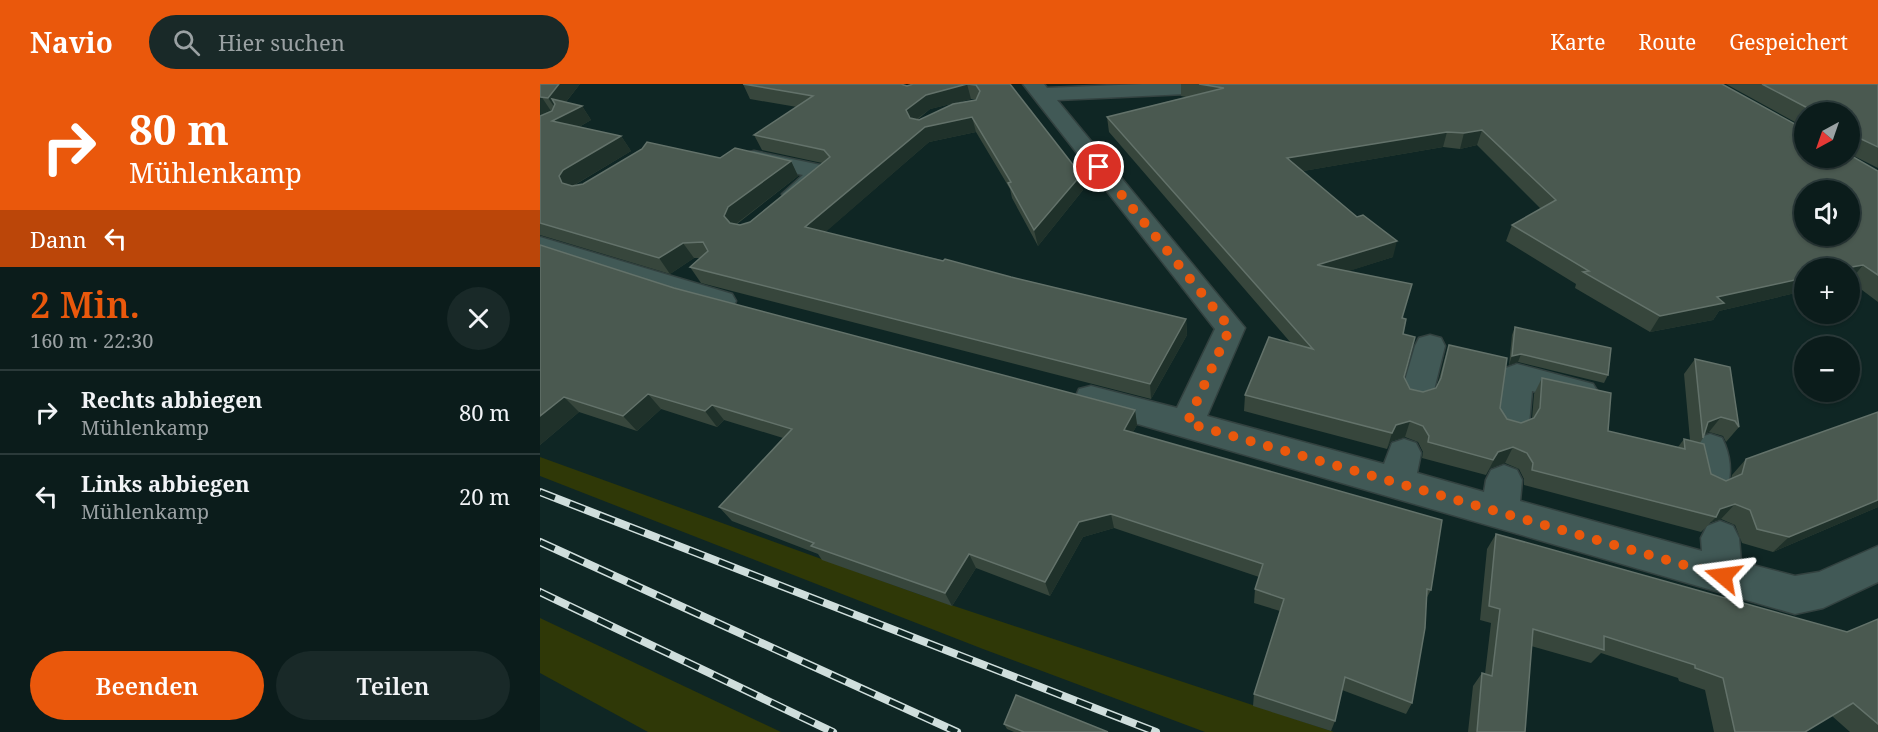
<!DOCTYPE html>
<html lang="de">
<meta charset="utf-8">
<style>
body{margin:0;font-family:"Noto Serif",serif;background:#192928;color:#f1f3f6;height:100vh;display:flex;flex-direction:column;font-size:22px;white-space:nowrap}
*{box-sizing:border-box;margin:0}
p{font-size:20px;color:#9aa1a3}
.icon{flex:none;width:33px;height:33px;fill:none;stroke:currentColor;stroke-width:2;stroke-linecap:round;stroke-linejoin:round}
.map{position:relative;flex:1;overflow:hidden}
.side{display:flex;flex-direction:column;background:#0b1c1b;width:540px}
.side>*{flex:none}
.guide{background:#ea580c;color:#fff;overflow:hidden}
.needle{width:39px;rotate:220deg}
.controls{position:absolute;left:1254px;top:18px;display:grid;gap:12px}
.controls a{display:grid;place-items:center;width:66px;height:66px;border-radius:50%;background:#0b1c1b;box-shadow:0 2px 4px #0004,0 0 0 2px #2b3a3a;font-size:30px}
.pin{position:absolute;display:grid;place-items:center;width:51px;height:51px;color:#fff;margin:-26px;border:3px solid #fff;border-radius:50%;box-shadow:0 2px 6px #0007}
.me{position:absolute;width:66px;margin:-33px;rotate:286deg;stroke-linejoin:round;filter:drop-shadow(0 0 4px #0008)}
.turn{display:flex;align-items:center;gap:21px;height:126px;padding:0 30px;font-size:27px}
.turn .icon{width:78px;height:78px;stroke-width:2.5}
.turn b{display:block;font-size:42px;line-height:51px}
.then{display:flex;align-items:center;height:57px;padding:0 30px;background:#0003;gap:12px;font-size:22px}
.round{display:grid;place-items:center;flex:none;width:63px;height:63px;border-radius:32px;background:#192928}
.head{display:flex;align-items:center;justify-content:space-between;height:102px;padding:0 30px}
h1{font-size:36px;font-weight:600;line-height:45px;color:#ea580c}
.cta{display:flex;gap:12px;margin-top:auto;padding:12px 30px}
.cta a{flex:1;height:69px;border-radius:36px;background:#ea580c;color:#fff;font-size:24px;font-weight:600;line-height:69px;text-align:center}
.cta a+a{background:#192928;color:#f1f3f6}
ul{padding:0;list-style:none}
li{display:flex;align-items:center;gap:18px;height:84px;padding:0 30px;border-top:2px solid #2b3a3a}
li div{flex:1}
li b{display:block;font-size:22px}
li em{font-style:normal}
header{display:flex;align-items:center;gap:36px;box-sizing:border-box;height:84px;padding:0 30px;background:#ea580c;color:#fff}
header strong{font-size:28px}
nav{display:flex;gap:33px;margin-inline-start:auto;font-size:21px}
.search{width:420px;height:54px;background:#192928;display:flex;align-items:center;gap:15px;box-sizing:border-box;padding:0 21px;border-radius:33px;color:#9aa1a3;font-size:22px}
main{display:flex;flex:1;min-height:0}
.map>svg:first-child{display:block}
</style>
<header>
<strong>Navio</strong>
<div class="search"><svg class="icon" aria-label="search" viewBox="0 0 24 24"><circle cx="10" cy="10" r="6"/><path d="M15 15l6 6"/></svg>Hier suchen</div>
<nav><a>Karte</a><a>Route</a><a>Gespeichert</a></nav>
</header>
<main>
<section class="side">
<div class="guide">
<div class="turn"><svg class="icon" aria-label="right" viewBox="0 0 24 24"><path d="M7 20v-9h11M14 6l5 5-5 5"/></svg><div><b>80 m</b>Mühlenkamp</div></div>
<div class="then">Dann<svg class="icon" aria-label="left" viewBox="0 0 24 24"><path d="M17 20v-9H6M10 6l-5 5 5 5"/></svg></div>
</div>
<div class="head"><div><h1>2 Min.</h1><p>160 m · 22:30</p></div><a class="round"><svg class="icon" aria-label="close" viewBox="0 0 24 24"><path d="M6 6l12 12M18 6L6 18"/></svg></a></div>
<ul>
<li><svg class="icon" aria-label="right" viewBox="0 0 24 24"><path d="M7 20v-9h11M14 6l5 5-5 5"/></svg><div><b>Rechts abbiegen</b><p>Mühlenkamp</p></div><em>80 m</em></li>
<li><svg class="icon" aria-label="left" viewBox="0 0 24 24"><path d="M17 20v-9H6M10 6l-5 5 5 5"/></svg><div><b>Links abbiegen</b><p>Mühlenkamp</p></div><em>20 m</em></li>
</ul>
<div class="cta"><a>Beenden</a><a>Teilen</a></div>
</section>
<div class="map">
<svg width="1338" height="648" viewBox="0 0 1338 648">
<rect width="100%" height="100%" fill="#0f2624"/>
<!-- green -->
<g fill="#2f3807">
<polygon points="0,373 381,511 794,648 665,648 443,565 0,392"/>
<polygon points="0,534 241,648 108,648 0,589"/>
</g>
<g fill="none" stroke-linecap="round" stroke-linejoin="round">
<!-- minor casing -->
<g stroke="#334240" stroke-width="3">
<g id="minor">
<polygon points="483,0 504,0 507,4 602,0 743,0 740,4 733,6 517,16 705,244 667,332 844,380 852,359 864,355 876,359 881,369 877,389 944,408 946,396 951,386 964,381 977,386 982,396 980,417 1162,467 1161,454 1167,442 1180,437 1193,442 1199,454 1201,478 1255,492 1279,488 1338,462 1338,498 1283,524 1255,530 539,323 535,314 539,305 551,302 637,324 675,245"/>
<path d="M 214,67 L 290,83 L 294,88 C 284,103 263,120 245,115 L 242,110 L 263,91 L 206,79 L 202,74 L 206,69 Z"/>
<polygon points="0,153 192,210 196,217 192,224 182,227 0,170"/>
<polygon points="890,251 901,254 905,262 893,310 888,319 877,322 866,319 861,310 875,262 879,254"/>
<polygon points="977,280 1053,300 1058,308 1053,316 1042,320 992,307 989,340 984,349 972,353 960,349 955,340 961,292 966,284"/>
<path d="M 1170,350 L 1182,354 C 1190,370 1193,390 1186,405 L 1173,410 L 1160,405 C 1153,390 1150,370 1158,354 Z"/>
</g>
</g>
<!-- minor -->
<use href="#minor" fill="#415956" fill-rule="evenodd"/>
<!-- rail casing -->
<g stroke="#cfdedc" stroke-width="8">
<g id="rail">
<polyline points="0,408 616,648"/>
<polyline points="0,458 417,648"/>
<polyline points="0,508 293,648"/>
</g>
</g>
<!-- rail -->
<use href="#rail" stroke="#0f2624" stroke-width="5" stroke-dasharray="16" stroke-linecap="butt"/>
</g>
<!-- wall -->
<g fill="#37463c" fill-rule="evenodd">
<path d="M 0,0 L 40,0 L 26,18 L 42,22 L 51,36 L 39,43 L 81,52 L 91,67 L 33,102 L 180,74 L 251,77 L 258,92 L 197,140 L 200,141 L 210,138 L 282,79 L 222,66 L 214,51 L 257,23 L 210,15 L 203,0 L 367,2 L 470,0 L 543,106 L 498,162 L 472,114 L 470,105 L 436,48 L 389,58 L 285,148 L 646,235 L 647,251 L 611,315 L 161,199 L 150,183 L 160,174 L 154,174 L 130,190 L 0,151 L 0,32 L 12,27 L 0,31 ZM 431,15 L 436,15 L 379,36 L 377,36 L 390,25 Z"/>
<polygon points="641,0 1182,0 1338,87 1338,218 1310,197 1310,184 1264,184 1264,207 1179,227 1173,236 1110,248 1035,204 1036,200 966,157 972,141 1001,125 937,61 920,65 903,63 763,87 853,173 808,187 862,234 864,293 870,305 883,308 896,304 898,299 904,277 909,261 960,324 967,335 981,339 992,335 994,310 1002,294 1068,347 1138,363 1144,355 1150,356 1144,290 1155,275 1199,343 1186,358 1183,352 1169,348 1165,350 1163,354 1160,359 1171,390 1186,397 1191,395 1192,391 1206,375 1338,423 1233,468 1202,459 1195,441 1181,435 1171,438 1161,448 984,401 984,395 979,385 965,379 950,384 946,391 882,374 883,368 878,358 865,353 851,357 847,365 704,327 705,311 751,259 569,48 567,33 646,13 641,12"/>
<polygon points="1186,0 1338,0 1338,84 1310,70 1310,28 1264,28 1264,43"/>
<polygon points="0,161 134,204 595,326 597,341 593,348 891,506 886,515 872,619 866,630 802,606 795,637 791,647 713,622 714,610 740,527 714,519 715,505 719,493 574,444 543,453 510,512 436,484 412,522 282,476 278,470 192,437 179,423 243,354 184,336 177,343 121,325 97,347 39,328 0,361"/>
<polygon points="975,243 1068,291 1064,299 978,278 969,281 972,251"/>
<polygon points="956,450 1307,548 1338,535 1338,648 1310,648 1292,632 1265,648 1174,648 1165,606 1139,597 1138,594 1061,569 1051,579 991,562 985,648 928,648 933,602 942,589 945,590 951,539 940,536 947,465"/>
<polygon points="464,640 568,648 474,648 467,645"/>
</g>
<!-- shaded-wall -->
<g fill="#1f312a">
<polygon points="19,0 40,0 18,28 8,14"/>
<polygon points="427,0 431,15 390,25 370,40 366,26 386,11"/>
<polygon points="1,12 11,27 0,31 0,13"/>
<polygon points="42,22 51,36 23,52 12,37"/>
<polygon points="432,33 436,48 389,58 273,159 265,143 385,43"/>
<polygon points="942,46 937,61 920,65 924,49"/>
<polygon points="907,48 903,63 746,90 747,74"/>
<polygon points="81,52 91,67 34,101 30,107 22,99 19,92 23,86"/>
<polygon points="251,77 258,92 197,139 193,147 184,132 188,123"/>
<polygon points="541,91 543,106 498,162 494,146"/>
<polygon points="857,157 853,173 775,198 777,181"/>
<polygon points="143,159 154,174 130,190 119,174"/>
<polygon points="1323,181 1310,197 1310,184 1306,184"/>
<polygon points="1264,194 1264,207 1179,227 1173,236 1110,248 1120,232 1177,213"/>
<polygon points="646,235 647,251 611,315 610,300"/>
<polygon points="981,270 978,278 969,281 972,272"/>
<polygon points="108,310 121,325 97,347 83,332"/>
<polygon points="24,313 39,328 0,361 0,332"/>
<polygon points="172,321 184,336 177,343 165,327"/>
<polygon points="595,326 597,341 586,361 584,346"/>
<polygon points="1181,333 1169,348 1163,350 1168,338"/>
<polygon points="870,337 865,353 851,357 847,365 852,349 856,341"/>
<polygon points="973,363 965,379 950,384 946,391 958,368"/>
<polygon points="1338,416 1338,423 1233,468 1249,453"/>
<polygon points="1195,420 1181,435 1171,438 1176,433 1180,425"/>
<polygon points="571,430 574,444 543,453 510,512 505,498 539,438"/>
<polygon points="429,470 436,484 412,522 405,509"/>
</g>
<!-- building -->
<g fill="#4a5950" stroke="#63726a" stroke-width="1.5" fill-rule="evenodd">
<polygon points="0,0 19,0 8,14 0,13"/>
<path d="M 203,0 L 361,0 L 367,2 L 373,0 L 470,0 L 541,91 L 494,146 L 468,99 L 471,98 L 432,33 L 385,43 L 265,143 L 403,177 L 405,175 L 471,193 L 646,235 L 610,300 L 150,183 L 168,167 L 163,158 L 143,159 L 119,174 L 0,139 L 0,32 L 12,27 L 15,20 L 12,15 L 42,22 L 12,37 L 81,52 L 23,86 L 19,92 L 22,99 L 32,102 L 43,100 L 102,65 L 107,58 L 180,74 L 195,64 L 251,77 L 188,123 L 184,132 L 190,139 L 200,141 L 210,138 L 290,73 L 284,66 L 214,51 L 273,12 ZM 427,0 L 436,1 L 440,7 L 436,16 L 413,20 L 379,36 L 370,34 L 366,26 L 386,11 Z"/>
<path d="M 659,0 L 1182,0 L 1264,45 L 1264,74 L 1310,74 L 1310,71 L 1338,87 L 1338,191 L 1323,181 L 1306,184 L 1264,184 L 1264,194 L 1177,213 L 1184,219 L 1120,232 L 1043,188 L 1049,187 L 972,141 L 1016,116 L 942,46 L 924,49 L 907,48 L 747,74 L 817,133 L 823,131 L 857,157 L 777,181 L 872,200 L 862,234 L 866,235 L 863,250 L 875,253 L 864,293 L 870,305 L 883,308 L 896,304 L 901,294 L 909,261 L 967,274 L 960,324 L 967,335 L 981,339 L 994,334 L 1000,324 L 1002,294 L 1071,309 L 1068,347 L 1145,365 L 1144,355 L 1164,360 L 1171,390 L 1186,397 L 1202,390 L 1206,375 L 1338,328 L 1338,416 L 1249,453 L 1217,445 L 1210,426 L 1195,420 L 1180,425 L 1176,433 L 992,386 L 993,379 L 987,369 L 973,363 L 958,368 L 953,376 L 888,358 L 889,352 L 883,342 L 870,337 L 856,341 L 852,349 L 705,311 L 729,253 L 773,265 L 567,33 L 684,4 ZM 1264,106 L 1310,106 L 1310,152 L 1264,152 Z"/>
<polygon points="1222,0 1338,0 1338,63 1319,54 1319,56 1310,56 1310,28 1275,28"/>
<polygon points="0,161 134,204 595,326 584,346 902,436 891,506 887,505 885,544 872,619 805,593 795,637 714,610 744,515 715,505 723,480 571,430 539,438 505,498 429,470 405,509 271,462 274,459 179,423 252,345 172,321 165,327 108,310 83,332 24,313 0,332"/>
<polygon points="975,243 1071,264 1068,291 981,270 972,272"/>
<polygon points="1155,275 1190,283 1199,343 1195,337 1181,333 1168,338 1163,354"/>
<polygon points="956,450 1307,548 1338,535 1338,640 1313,619 1265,648 1195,648 1183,594 1155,584 1155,581 1064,552 1064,566 993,545 985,648 937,648 942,589 952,592 960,525 949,522"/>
<polygon points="476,611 568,648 484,648 464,640"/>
</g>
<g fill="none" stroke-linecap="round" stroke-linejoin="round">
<!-- route -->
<polyline stroke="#ea580c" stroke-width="10" stroke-dasharray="0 18" points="559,83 690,244 647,339 1183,492"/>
</g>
</svg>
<div class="controls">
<a><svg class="needle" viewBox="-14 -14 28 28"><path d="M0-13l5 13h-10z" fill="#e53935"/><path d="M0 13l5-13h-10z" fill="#9aa1a3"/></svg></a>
<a><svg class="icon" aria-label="sound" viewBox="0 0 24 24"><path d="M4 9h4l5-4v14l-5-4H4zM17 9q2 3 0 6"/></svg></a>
<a>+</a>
<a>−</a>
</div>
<div class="pin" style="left:559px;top:83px;background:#d93025"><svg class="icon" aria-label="arrive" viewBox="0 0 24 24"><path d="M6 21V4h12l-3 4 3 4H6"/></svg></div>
<svg class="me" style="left:1183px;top:492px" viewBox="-20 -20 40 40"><path d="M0-17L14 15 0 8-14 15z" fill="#ea580c" stroke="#fff" stroke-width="4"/></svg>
</div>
</main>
